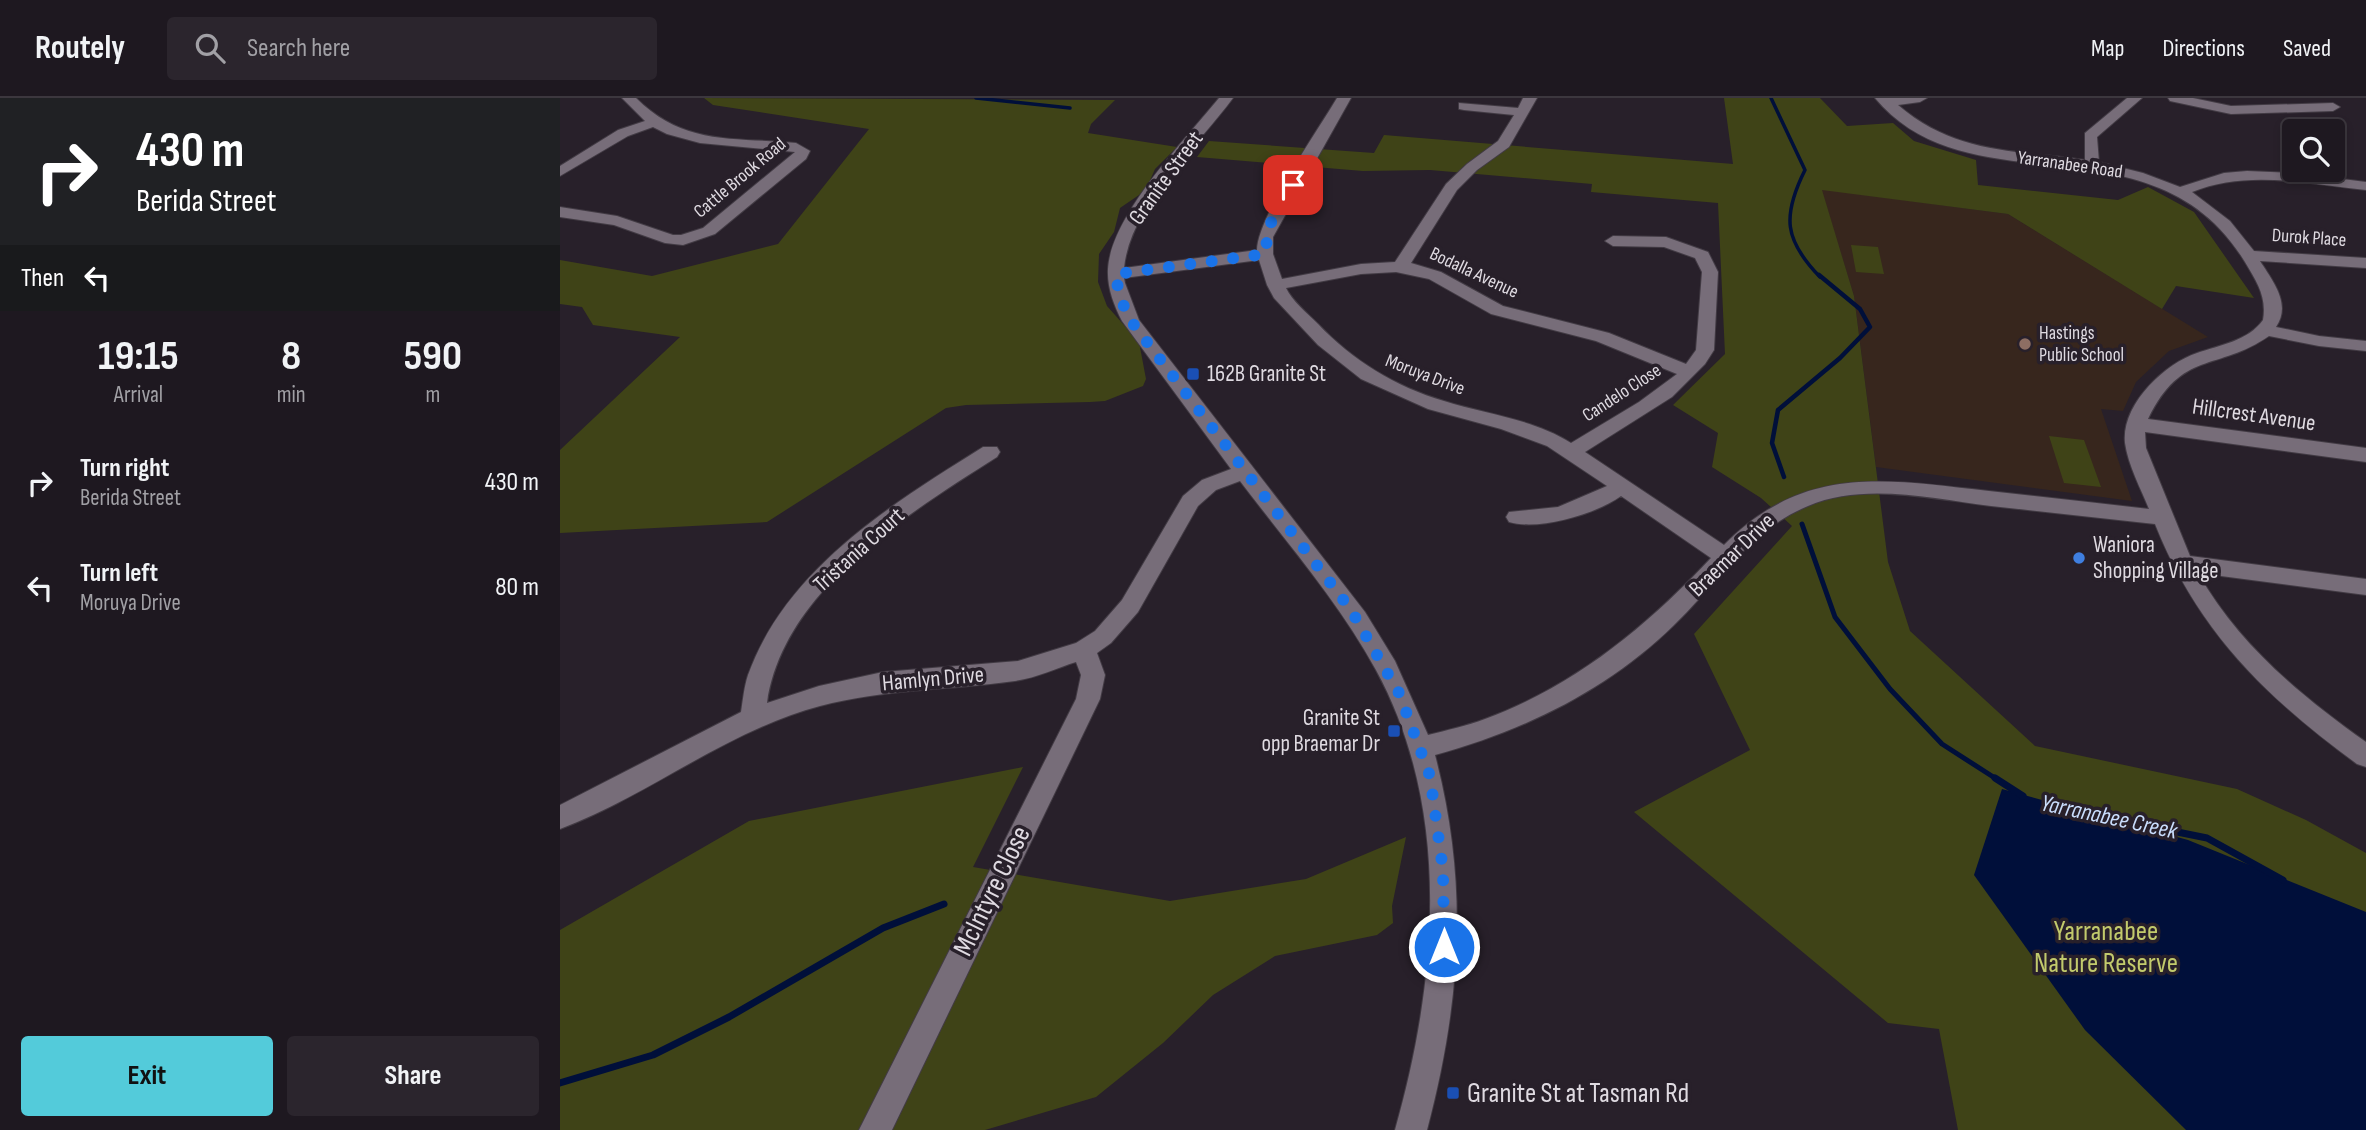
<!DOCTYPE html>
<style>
body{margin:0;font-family:"Sofia Sans Condensed",sans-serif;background:#2b252d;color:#f1f3f6;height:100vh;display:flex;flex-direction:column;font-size:26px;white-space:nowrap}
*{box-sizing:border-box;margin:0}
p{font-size:23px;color:#a1a0a5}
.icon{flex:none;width:38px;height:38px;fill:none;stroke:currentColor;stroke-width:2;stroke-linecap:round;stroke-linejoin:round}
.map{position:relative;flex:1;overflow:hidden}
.drawer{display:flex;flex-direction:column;background:#1e1820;width:560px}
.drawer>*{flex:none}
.banner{background:#202124;color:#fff;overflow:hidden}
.tools{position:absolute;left:1722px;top:21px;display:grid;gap:14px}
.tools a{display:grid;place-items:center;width:63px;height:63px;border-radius:7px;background:#1e1820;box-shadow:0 4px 10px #0003,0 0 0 2px #3c373e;font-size:35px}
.pin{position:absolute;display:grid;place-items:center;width:60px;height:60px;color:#fff;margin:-30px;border-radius:14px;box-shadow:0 4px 10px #0006}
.me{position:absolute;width:77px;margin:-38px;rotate:0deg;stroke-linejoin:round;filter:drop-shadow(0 0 5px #0008)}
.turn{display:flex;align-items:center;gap:24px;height:147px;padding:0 21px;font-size:32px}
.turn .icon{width:91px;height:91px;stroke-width:2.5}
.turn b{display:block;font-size:49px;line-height:60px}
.then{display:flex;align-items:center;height:66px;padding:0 21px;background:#0003;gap:14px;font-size:26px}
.eta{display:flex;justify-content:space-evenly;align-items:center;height:119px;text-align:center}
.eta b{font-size:42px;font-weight:700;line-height:49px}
.action{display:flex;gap:14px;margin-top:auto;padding:14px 21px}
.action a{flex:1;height:80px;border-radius:7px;background:#53cbda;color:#111;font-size:28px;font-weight:700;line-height:80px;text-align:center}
.action a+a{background:#2b252d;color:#f1f3f6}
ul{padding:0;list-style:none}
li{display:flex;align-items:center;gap:21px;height:105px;padding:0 21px}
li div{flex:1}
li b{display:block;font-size:26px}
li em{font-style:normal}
header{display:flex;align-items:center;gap:42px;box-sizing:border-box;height:98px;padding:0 35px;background:#1e1820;border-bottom:2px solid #3c373e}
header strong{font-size:33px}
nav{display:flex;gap:38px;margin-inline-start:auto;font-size:24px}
.search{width:490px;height:63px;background:#2b252d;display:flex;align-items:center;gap:18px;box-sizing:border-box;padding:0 24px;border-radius:7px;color:#a1a0a5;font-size:26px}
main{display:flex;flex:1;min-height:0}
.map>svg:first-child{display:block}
</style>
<header>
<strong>Routely</strong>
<div class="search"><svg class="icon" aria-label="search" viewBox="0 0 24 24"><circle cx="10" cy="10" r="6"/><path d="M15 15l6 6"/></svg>Search here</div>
<nav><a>Map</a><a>Directions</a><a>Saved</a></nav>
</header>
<main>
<section class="drawer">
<div class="banner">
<div class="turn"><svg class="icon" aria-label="right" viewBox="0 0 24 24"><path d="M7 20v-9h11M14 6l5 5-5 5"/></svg><div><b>430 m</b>Berida Street</div></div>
<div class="then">Then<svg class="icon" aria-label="left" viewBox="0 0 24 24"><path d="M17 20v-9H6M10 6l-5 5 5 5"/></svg></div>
</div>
<div class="eta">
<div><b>19:15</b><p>Arrival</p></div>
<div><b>8</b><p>min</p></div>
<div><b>590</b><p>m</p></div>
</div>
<ul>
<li><svg class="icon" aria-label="right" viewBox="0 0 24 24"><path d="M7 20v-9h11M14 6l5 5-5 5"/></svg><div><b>Turn right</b><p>Berida Street</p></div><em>430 m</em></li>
<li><svg class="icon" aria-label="left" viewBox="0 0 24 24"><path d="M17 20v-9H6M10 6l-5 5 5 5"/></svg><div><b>Turn left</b><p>Moruya Drive</p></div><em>80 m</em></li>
</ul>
<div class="action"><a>Exit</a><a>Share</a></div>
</section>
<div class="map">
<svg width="1806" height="1032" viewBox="0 0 1806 1032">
<rect width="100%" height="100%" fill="#28202a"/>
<!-- education -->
<polygon fill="#37261d" points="1261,91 1448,116 1648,239 1609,253 1576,284 1563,313 1541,311 1572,403 1316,369 1294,198"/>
<!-- green -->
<g fill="#3f4317">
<polygon points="144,0 555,2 531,26 528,35 617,49 595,71 588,87 579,97 560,110 554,134 539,156 538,184 547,208 579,244 586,281 583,288 545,303 530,304 406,307 386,310 207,424 0,435 0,352 120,239 33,227 22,209 0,206 0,162 92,178 218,146 309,31 153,7"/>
<polygon points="1164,0 1260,0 1287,28 1333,25 1354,43 1416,62 1418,87 1558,102 1588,89 1634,114 1694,200 1616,188 1602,211 1448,116 1262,92 1294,198 1328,464 1350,533 1475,648 1677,691 1746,722 1806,755 1806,1032 1398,1032 1379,931 1328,925 1074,714 1190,652 1134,536 1232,428 1201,400 1152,369 1158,335 1113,307 1165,256 1158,105 1031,94 1032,86 870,72 803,73 637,59 649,43 814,55 824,37 1173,66"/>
<polygon points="1291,147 1318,149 1324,176 1296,174"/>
<polygon points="1489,338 1524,342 1541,389 1504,385"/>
<polygon points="463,669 413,769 610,803 746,781 846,739 832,808 833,825 817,837 715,858 653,897 603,945 536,999 425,1032 0,1032 0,832 189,723"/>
</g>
<!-- water -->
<polygon fill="#000f3a" points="1442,691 1628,742 1806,814 1806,1032 1626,1032 1525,932 1414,777"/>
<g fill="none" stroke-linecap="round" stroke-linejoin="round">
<!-- stream-far3 -->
<g stroke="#000f3a" stroke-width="3.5">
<polyline points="416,0 510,10"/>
<path d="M 1211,0 L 1245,72 C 1222,118 1224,142 1260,179"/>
</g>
<!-- stream-far2 -->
<polyline stroke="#000f3a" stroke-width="4.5" points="1224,379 1212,345 1218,312 1280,260 1310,229 1300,211 1259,177"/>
<!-- stream-far1 -->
<polyline stroke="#000f3a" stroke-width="5" points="1242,426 1275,519 1330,591 1382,646 1438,682"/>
<!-- stream -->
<g stroke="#000f3a" stroke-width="7">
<polyline points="1435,680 1463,698"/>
<polyline points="1543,719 1647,740 1723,782"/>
<polyline points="0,985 93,957 169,919 323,830 384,806"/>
</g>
<!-- minor casing -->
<g stroke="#423b44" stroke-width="2">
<g id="minor">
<path d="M 62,0 L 76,0 C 124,48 173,39 236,45 L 250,53 L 246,61 L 155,136 L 123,147 L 105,145 L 54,127 L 0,119 L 0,109 L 57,118 L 113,137 L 121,137 L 143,130 L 235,54 L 140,45 L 107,36 L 93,29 L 68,38 L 0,78 L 0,68 L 58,32 L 85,23 Z"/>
<path d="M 659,0 L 673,0 C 637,49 570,108 564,170 L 697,152 C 697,120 758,32 777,0 L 791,0 L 713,139 L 713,156 L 722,181 L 801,166 L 835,164 L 886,86 L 907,66 L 938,43 L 954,17 L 904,12 L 899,11 L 899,5 L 958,10 L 963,0 L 977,0 L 949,49 L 917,72 L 897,92 L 851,165 L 881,174 L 943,208 L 1049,235 L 1126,266 L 1136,252 L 1142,174 L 1135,160 L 1104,149 L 1053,148 L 1045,143 L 1053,138 L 1106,139 L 1148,154 L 1158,174 L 1154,252 L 1145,266 L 1112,299 L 1025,354 L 1164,447 C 1245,365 1326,382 1429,393 C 1482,399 1535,405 1589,411 C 1581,391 1568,367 1565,345 C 1561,307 1604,266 1637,255 C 1660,247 1688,243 1703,222 C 1707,199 1697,184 1685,164 C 1594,14 1410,114 1315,0 L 1367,0 L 1360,4 L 1338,7 C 1395,56 1454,52 1525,62 L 1525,35 L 1567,0 L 1582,0 L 1537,39 L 1539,64 L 1583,75 L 1620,89 L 1664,75 L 1687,73 L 1735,75 L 1806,84 L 1806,92 C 1749,86 1687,71 1632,94 L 1670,123 L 1694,153 L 1806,160 L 1806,170 L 1700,163 C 1712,182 1732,206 1716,229 L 1759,238 L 1806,243 L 1806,253 L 1759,248 L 1709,238 C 1657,274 1622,251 1588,321 L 1806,350 L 1806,364 L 1585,334 L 1586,350 L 1630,458 L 1806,481 L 1806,497 L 1638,475 C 1678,546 1741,598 1806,644 L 1806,669 L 1797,666 C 1706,599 1638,534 1595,426 C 1540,420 1486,414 1431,408 C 1373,401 1304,384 1248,408 C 1191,431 1157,486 1114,527 C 1048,592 963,633 875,657 C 909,787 901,903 867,1032 L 835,1032 C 877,884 893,713 816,572 C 779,504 727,445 680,383 L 656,392 L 638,408 L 578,514 L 551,545 L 537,555 L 545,577 L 540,601 L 332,1032 L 299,1032 L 516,601 L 521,577 L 516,564 C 497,570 476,580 455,583 C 390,592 324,591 260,608 C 166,633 90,697 0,731 L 0,707 L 181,614 C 183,602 184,589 188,577 C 226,471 332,406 423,349 L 437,349 L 440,354 L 437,359 C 349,415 223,492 207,605 L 259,588 L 323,574 L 458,563 L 516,545 L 535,533 L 562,502 L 623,398 L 642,382 L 671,371 L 562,223 C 554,207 547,190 548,171 C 551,117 625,42 659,0 ZM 699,162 L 707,187 L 714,200 L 758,247 L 801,281 L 868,311 L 941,331 L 987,348 L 1047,388 L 998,409 L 949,414 L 946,419 L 949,424 C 979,433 1036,416 1061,398 L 1151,460 C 1087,528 1015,588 925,621 C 907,628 887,632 868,637 L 835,563 L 805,514 L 579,222 L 565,185 L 564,180 ZM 836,174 L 869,181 L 931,216 L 1036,243 L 1117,276 L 1079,304 L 1011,345 C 974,321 925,316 884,303 C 836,289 792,262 758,226 C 747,215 732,203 726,190 L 801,176 Z"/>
<polygon points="1608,0 1633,0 1671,8 1773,5 1780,9 1773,13 1671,16 1610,3"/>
</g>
</g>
<!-- minor -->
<use href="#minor" fill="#776d79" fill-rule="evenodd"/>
</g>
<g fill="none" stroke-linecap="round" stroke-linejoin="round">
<!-- route -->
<polyline stroke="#1a73e8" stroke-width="12" stroke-dasharray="0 21.6" points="733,87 709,128 705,156 556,176 559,198 571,223 791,512 839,595 870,678 883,772 884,849"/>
</g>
<!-- markers -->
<circle fill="#8d6e63" stroke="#28202a" stroke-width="2.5" cx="1465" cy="246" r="7"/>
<g fill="#1a4fb4" stroke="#28202a" stroke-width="2.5">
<rect x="626" y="269" width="14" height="14" rx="3.5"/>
<rect x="827" y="626" width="14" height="14" rx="3.5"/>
<rect x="886" y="988" width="14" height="14" rx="3.5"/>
</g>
<circle fill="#3f7fe0" stroke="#28202a" stroke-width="2.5" cx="1519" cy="460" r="7"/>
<g text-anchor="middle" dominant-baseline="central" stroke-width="7" stroke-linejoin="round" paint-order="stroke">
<!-- far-street labels -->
<g font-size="19" fill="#dfdae1" stroke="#28202a">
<text transform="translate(1510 67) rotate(8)">Yarranabee Road</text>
<text transform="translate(180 80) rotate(-40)">Cattle Brook Road</text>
<text transform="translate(1749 140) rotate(4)">Durok Place</text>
<text transform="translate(914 175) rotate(25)">Bodalla Avenue</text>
<text transform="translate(865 277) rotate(21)">Moruya Drive</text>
<text transform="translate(1062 295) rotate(-33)">Candelo Close</text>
</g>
<!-- far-poi labels -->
<g font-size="19" fill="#dfdae1" stroke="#28202a" text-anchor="start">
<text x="1479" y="235">Hastings<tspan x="1479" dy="22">Public School</tspan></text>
</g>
<!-- street labels -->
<g font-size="23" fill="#dfdae1" stroke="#28202a">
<text transform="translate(606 80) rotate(-54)">Granite Street</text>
<text transform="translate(1694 317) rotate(8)">Hillcrest Avenue</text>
<text transform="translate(299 452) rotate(-42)">Tristania Court</text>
<text transform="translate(1172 457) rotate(-44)">Braemar Drive</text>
<text transform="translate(373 581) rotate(-5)">Hamlyn Drive</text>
</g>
<!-- poi labels -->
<g font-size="23" fill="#dfdae1" stroke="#28202a" text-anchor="start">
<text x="647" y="276">162B Granite St</text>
<text x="1533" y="447">Waniora<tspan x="1533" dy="26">Shopping Village</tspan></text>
<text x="820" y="620" text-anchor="end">Granite St<tspan x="820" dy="26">opp Braemar Dr</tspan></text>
</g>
<!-- water labels -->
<g font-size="24" font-style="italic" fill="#c9ddfc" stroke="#28202a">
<text transform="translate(1549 719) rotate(12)">Yarranabee Creek</text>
</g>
<!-- near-street labels -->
<g font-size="28" fill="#dfdae1" stroke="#28202a">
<text transform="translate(432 793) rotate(-64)">McIntyre Close</text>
</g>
<!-- near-park labels -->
<g font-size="28" fill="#c2ca6c" stroke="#28202a">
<text x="1546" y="833">Yarranabee<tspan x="1546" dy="32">Nature Reserve</tspan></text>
</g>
<!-- near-poi labels -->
<g font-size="28" fill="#dfdae1" stroke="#28202a" text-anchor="start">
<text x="907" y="995">Granite St at Tasman Rd</text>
</g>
</g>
</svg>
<div class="tools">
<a><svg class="icon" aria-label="search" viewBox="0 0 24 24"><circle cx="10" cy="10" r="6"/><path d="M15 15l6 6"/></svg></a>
</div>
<div class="pin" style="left:733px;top:87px;background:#d93025"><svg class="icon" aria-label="arrive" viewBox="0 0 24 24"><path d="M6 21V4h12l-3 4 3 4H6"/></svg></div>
<svg class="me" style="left:884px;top:849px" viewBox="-20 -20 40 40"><circle r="17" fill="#1a73e8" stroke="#fff" stroke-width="3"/><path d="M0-11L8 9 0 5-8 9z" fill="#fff"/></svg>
</div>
</main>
